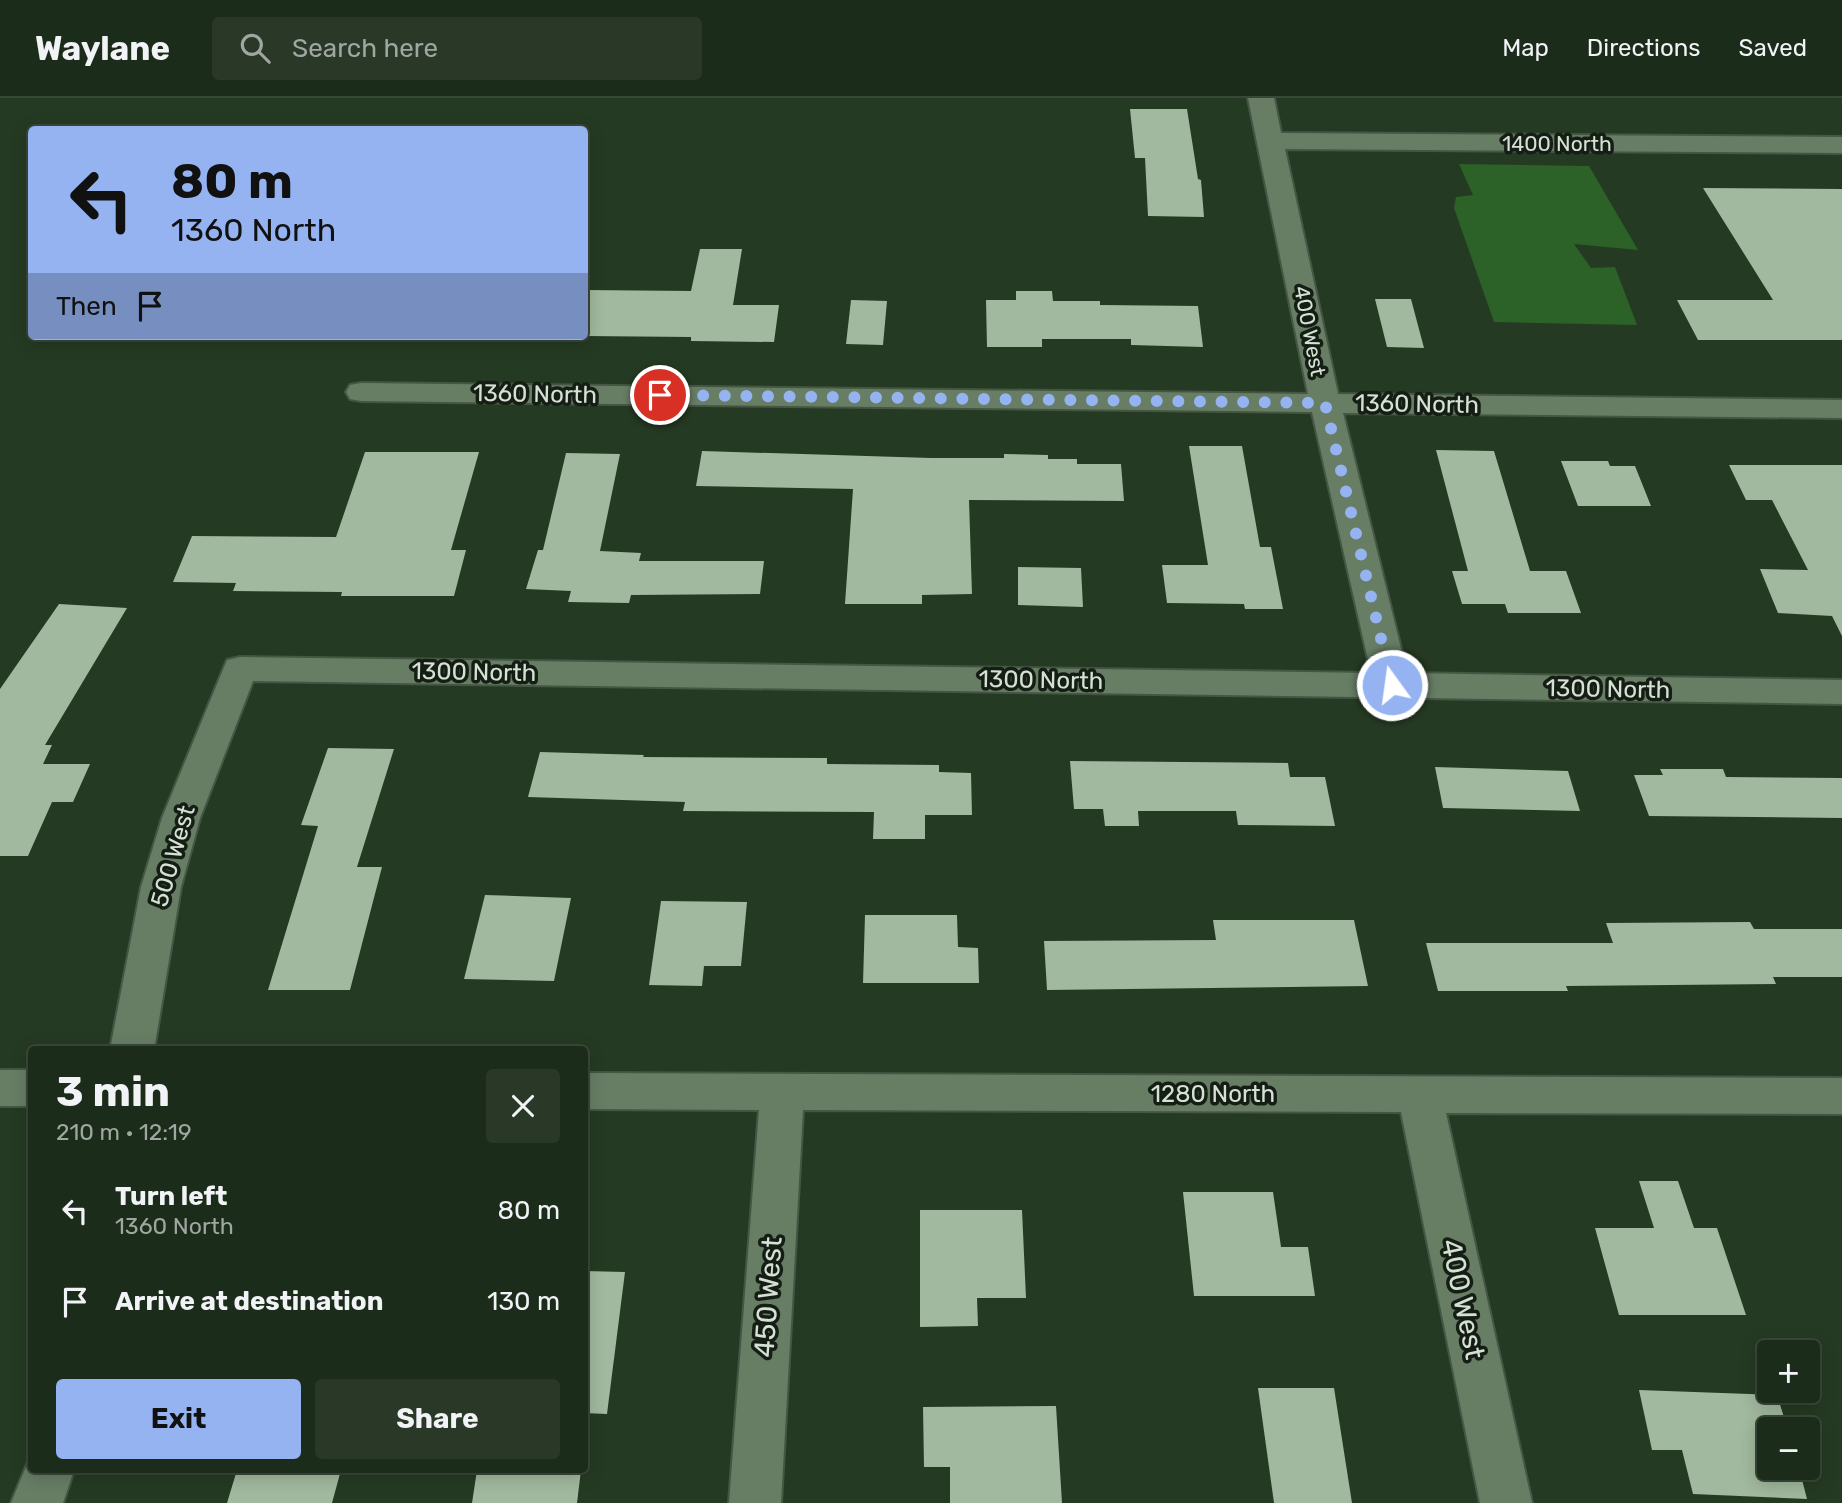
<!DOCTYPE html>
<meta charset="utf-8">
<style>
body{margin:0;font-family:Rubik,sans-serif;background:#293827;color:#f1f3f6;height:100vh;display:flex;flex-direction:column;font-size:26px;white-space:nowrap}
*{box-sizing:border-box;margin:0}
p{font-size:23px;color:#a0a7a2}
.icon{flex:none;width:38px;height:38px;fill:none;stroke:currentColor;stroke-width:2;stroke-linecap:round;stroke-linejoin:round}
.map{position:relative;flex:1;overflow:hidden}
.panel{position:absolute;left:28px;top:948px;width:560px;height:427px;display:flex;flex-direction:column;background:#1c2c1a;border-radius:7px;box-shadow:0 4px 18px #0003,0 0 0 2px #3a4839}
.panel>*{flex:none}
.top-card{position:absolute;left:28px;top:28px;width:560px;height:214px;border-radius:7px;box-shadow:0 4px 18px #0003,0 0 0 2px #3a4839;background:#95b2f1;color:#111;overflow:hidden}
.fabs{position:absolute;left:1757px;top:1242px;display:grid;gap:14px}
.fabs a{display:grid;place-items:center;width:63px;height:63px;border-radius:7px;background:#1c2c1a;box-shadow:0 4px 18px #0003,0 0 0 2px #3a4839;font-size:35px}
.pin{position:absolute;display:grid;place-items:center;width:60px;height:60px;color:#fff;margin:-30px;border:4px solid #fff;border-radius:50%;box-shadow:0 2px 7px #0007}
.me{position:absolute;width:77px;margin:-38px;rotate:346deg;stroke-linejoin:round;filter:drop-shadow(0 0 5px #0008)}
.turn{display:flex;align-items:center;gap:24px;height:147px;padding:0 28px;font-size:32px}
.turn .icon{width:91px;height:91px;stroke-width:2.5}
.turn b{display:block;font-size:49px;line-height:60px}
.then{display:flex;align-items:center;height:66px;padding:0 28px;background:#0003;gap:14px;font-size:26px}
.round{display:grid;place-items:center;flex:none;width:74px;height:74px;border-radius:7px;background:#293827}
.summary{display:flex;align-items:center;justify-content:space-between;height:119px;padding:0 28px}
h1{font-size:42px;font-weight:700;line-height:52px}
.action{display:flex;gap:14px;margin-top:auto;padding:14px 28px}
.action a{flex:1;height:80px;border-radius:7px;background:#95b2f1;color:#111;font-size:28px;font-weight:700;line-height:80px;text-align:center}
.action a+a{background:#293827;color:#f1f3f6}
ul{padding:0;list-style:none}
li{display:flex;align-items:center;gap:21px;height:91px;padding:0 28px}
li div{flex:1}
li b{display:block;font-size:26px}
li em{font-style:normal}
header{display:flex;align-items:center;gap:42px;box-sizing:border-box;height:98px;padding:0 35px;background:#1c2c1a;border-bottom:2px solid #3a4839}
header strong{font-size:33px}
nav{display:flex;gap:38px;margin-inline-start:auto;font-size:24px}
.search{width:490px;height:63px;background:#293827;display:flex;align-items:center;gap:18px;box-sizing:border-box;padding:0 24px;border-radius:7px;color:#a0a7a2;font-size:26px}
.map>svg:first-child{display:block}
</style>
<header>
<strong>Waylane</strong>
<div class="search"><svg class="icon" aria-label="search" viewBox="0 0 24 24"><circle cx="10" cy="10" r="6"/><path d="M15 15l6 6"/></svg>Search here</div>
<nav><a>Map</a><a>Directions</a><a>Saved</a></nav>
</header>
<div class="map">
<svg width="1842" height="1405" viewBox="0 0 1842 1405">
<rect width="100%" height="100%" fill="#253a23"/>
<!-- green -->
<polygon fill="#2c6128" points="1459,66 1589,68 1638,152 1574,146 1591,170 1615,169 1637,227 1494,224 1454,110 1456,99 1473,97"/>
<!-- building -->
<g fill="#a1b99e">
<polygon points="1130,11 1187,11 1198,81 1201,82 1204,119 1148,118 1145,60 1135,60"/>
<polygon points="1703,90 1842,91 1842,242 1698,242 1677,202 1773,202"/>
<polygon points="700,151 742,151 733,207 779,207 774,244 691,243 691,239 584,238 584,192 691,193"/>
<polygon points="1016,193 1052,193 1053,203 1100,203 1100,207 1198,208 1203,249 1131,247 1131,241 1042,241 1042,249 987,249 986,202 1016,202"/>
<polygon points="1375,201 1411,201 1424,250 1387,249"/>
<polygon points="851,202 887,203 883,247 846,246"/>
<polygon points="1189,348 1242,348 1260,449 1271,449 1283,511 1245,511 1244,506 1167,505 1162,467 1208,467"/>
<polygon points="1436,352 1494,353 1530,473 1566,473 1581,515 1508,515 1505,506 1462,506 1452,473 1468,473"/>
<polygon points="702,353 931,360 1004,360 1004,356 1048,357 1048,361 1077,361 1077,366 1121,366 1124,403 969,402 972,496 922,497 922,506 845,506 853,391 696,388"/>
<polygon points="365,354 479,354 451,452 466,452 454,498 341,498 342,494 233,493 236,485 173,484 192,438 336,439"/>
<polygon points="566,355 620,356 600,453 641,455 639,463 764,463 760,496 631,497 629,505 568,504 571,493 526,491 538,452 543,452"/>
<polygon points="1561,363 1608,363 1610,368 1635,368 1651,408 1578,408"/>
<polygon points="1729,367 1842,367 1842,538 1832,518 1778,515 1760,471 1808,472 1772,402 1746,402"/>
<polygon points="1018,469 1081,470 1083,509 1018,507"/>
<polygon points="59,506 127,510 45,647 52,647 43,666 90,666 73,704 52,704 28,758 0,758 0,591"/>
<polygon points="328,650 394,651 357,769 382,769 350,892 268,892 318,728 301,727"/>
<polygon points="540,654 644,657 643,659 827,660 827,666 939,667 939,674 971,675 972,717 925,717 925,741 873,741 874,714 683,713 685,704 528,699"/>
<polygon points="1070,663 1288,665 1290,679 1325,679 1335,728 1238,727 1236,713 1138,713 1139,728 1105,728 1103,711 1074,711"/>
<polygon points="1435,669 1568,673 1580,713 1443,710"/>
<polygon points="1660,671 1723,671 1726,679 1842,680 1842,720 1649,718 1634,677 1663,677"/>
<polygon points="485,797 571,800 554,883 464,881"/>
<polygon points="661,803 747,804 741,868 704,868 702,888 649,887"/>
<polygon points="865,817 957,817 958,849 978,850 979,885 863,885"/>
<polygon points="1213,822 1354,822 1368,888 1047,892 1044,843 1216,842"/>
<polygon points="1750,824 1754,831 1842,831 1842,879 1773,879 1776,886 1566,888 1568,893 1438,893 1426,845 1613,845 1606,825"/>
<polygon points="1639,1083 1678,1083 1694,1130 1717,1130 1746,1217 1619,1217 1595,1130 1654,1130"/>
<polygon points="1183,1094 1273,1094 1281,1149 1308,1149 1315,1198 1194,1198"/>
<polygon points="920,1112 1022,1112 1026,1200 977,1200 978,1228 920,1229"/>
<polygon points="584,1173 625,1174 607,1316 584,1315"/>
<polygon points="1258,1290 1334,1290 1352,1405 1274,1405"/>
<polygon points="1639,1292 1777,1297 1788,1332 1769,1332 1769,1370 1799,1370 1807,1401 1693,1396 1682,1352 1652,1352"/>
<polygon points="1056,1308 1062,1405 950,1405 950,1369 924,1369 923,1309"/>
<polygon points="237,1372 341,1372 332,1405 227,1405"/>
<polygon points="477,1372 581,1372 577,1405 472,1405"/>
</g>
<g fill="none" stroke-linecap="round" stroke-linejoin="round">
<!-- street casing -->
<g stroke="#455744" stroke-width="4">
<g id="street">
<polygon points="1248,0 1274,0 1281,35 1842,39 1842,55 1285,51 1338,296 1842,302 1842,320 1343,315 1407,575 1842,582 1842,606 253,583 200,720 181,789 154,952 110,952 141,789 162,720 227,562 240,559 1371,575 1312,314 361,303 350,301 346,294 350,287 361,285 1308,296"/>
<rect x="0" y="972" width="32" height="36"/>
<polygon points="584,975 1842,980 1842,1016 1446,1015 1532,1405 1480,1405 1401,1014 803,1012 781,1405 729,1405 759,1012 584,1011"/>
<polygon points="32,1354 32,1372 74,1372 63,1405 11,1405"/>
</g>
</g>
<!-- street -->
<use href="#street" fill="#677e65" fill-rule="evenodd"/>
</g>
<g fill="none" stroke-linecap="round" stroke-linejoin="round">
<!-- route -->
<polyline stroke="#95b2f1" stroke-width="12" stroke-dasharray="0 21.6" points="660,297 1325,305 1392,587"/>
</g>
<g text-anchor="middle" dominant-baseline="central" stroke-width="7" stroke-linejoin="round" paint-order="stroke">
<!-- far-street labels -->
<g font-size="21" fill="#d4e1d3" stroke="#151e14">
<text x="1557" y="45">1400 North</text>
<text transform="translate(1310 233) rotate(79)">400 West</text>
</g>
<!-- street labels -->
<g font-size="24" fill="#d4e1d3" stroke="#151e14">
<text transform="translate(535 296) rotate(1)">1360 North</text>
<text transform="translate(1417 306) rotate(1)">1360 North</text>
<text transform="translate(474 574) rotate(1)">1300 North</text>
<text transform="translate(1041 582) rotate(1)">1300 North</text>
<text transform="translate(1608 591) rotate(1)">1300 North</text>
<text transform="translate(173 758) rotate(-74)">500 West</text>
<text x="1213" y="996">1280 North</text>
</g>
<!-- near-street labels -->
<g font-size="28" fill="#d4e1d3" stroke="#151e14">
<text transform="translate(768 1199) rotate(-86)">450 West</text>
<text transform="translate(1463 1201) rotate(78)">400 West</text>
</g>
</g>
</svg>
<div class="fabs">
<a>+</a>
<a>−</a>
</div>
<div class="pin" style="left:660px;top:297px;background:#d93025"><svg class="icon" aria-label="arrive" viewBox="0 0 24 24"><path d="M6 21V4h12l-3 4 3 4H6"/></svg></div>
<svg class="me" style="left:1392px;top:587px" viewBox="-20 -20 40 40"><circle r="17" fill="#95b2f1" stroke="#fff" stroke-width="3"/><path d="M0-11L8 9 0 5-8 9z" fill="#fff"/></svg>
<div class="top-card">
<div class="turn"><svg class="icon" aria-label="left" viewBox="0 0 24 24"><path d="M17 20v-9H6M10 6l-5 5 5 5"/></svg><div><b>80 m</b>1360 North</div></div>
<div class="then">Then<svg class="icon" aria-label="arrive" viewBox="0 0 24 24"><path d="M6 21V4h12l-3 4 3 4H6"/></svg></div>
</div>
<section class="panel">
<div class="summary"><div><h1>3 min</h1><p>210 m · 12:19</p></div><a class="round"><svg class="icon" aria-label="close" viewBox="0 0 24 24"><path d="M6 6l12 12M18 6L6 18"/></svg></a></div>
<ul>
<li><svg class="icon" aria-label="left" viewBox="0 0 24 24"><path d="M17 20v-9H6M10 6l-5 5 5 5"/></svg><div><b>Turn left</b><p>1360 North</p></div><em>80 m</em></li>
<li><svg class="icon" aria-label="arrive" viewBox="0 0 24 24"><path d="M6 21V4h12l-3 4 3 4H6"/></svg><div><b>Arrive at destination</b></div><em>130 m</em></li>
</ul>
<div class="action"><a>Exit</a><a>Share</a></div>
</section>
</div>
